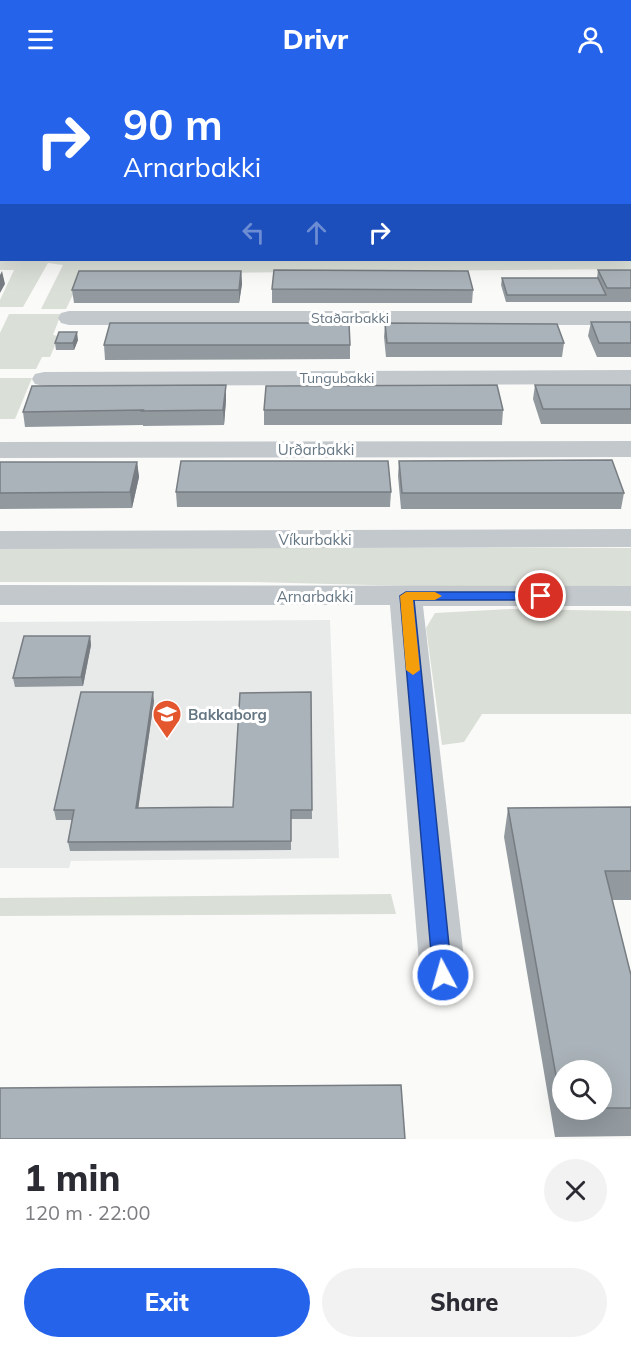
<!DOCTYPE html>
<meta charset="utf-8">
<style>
body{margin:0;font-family:Mulish,sans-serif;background:#f2f2f3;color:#2b2b33;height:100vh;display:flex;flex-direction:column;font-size:22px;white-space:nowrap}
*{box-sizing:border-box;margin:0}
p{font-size:20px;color:#7c7c81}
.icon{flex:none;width:33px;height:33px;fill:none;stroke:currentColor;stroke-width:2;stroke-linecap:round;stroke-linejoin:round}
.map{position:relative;height:1061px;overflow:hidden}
.drawer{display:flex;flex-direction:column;background:#fff;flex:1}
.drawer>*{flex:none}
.guide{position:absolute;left:0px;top:0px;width:632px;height:183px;box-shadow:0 6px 24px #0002;background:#2563eb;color:#fff;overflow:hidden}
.controls{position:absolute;left:552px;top:982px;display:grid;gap:12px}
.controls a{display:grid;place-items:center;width:60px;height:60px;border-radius:50%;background:#fff;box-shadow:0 6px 24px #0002;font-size:30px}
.pin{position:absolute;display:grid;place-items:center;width:51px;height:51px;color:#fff;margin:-26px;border:3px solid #fff;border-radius:50%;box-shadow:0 2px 6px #0007}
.me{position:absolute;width:66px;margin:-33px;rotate:354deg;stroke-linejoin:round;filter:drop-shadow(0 0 4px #0008)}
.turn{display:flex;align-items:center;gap:21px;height:126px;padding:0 24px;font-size:27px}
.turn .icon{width:78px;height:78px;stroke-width:2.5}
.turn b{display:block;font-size:42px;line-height:51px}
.lanes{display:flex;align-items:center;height:57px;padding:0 24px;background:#0003;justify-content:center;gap:30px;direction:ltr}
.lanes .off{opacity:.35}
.round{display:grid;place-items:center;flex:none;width:63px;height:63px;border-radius:32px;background:#f2f2f3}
.overview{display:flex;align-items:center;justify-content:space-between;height:102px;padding:0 24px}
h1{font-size:36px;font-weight:800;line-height:45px}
.button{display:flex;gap:12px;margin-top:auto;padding:12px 24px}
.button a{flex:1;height:69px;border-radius:36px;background:#2563eb;color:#fff;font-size:24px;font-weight:800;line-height:69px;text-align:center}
.button a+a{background:#f2f2f3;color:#2b2b33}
header{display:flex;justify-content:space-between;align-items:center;height:78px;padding:0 24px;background:#2563eb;color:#fff;font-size:27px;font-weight:800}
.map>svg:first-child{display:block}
</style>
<header><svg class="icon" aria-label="menu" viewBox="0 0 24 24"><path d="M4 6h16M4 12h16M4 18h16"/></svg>Drivr<svg class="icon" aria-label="person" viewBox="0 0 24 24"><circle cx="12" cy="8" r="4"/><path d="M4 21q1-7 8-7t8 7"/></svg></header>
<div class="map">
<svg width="631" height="1061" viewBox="0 0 631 1061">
<rect width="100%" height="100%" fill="#fafaf8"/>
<!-- built -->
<polygon fill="#e8e9e9" points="330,542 339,780 71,783 69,790 0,790 0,544"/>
<!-- green -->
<g fill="#dadfd7">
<polygon points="0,163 2,182 630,182 631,171 631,191 83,196 66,231 41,231 63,187 48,185 23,229 0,229 0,222 14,192 0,192"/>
<polygon points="9,236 61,236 53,257 59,258 50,279 42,279 36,291 0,291 0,255"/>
<polygon points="0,300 32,300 15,341 0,341"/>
<polygon points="0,470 631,470 631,510 484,510 250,504 0,504"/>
<polygon points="510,531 631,533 631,636 482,636 464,664 442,667 426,550 435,535"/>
<polygon points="391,816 396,836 0,838 0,820"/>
</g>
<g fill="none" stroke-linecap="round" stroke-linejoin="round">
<!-- highway casing -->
<g stroke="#b4b9bd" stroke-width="3">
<g id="highway">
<polygon points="558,0 590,0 591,2 559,2"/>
<polygon points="631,1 631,9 630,9 630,2 627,2"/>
</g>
</g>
<!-- minor -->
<g fill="#c3c8cc" fill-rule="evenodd">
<polygon points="397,0 426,0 427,2 398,2"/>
<rect x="630" y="21" width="1" height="10"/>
<rect x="0" y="88" width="2" height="10"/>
<rect x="0" y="151" width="2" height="12"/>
<rect x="630" y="156" width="1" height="12"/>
<polygon points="69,233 631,233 631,247 69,247 61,245 58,240 61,235"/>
<polygon points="631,292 631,306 44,308 35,306 32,301 35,296 44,294"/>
<polygon points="631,363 631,379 0,380 0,364"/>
<polygon points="631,451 631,469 0,471 0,453"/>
<polygon points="0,507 631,508 631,528 423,528 466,897 459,911 443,917 427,911 420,897 390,527 0,527"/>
</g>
<!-- highway -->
<use href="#highway" fill="#fff" fill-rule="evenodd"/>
</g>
<!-- wall -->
<g fill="#929a9f" fill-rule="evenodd">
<polygon points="598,192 631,192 631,224 506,224 501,207 502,200 597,200"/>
<polygon points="241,193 242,206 239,225 74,225 72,212"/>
<polygon points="272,211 473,212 472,225 272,225"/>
<polygon points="591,244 631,244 631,279 597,279 588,258"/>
<polygon points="385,245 564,265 562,279 386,279 384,259"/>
<polygon points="78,262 74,272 56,272 55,265"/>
<polygon points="104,267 350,267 350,281 105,282"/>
<polygon points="535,307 631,307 631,346 541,346 533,321"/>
<polygon points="226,322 224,347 143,348 143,347 25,349 23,334"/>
<polygon points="264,332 503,332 502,347 264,347"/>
<polygon points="399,383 624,415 621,431 401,431 398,398"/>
<polygon points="0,384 137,384 139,399 132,430 0,431"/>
<polygon points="176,414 391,414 390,429 177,429"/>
<polygon points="90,558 91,567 83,608 15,609 13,600"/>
<polygon points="311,614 312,741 291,741 291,772 70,773 68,764 72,742 56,742 54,732 154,623 138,730 233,729"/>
<path d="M 631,729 L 631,822 L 612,822 L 631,897 L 631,1058 L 555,1059 L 504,759 L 508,730 ZM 562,993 L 602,993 L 602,1032 L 562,1032 Z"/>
</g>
<!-- shaded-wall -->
<g fill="#777d82">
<polygon points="2,193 5,206 0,215 0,197"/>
<polygon points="241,193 242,206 239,225 239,212"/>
<polygon points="77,254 78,262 74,272 73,265"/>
<polygon points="226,307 226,322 224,347 223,332"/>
<polygon points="137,384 139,399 132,430 130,414"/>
<polygon points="90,558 91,567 83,608 81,599"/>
<polygon points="153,614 154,623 137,739 136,730"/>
</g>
<!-- building -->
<g fill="#aab3b9" stroke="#777d82" stroke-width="1.5">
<polygon points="39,0 170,0 170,2 38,2"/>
<polygon points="274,192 468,193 473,212 272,211"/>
<polygon points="598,192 631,192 631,210 607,210"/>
<polygon points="79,193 241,193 239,212 72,212"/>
<polygon points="502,200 598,200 606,217 507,217"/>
<polygon points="591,244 631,244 631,265 599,265"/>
<polygon points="110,245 349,245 350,267 104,267"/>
<polygon points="385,245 557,246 564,265 387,265"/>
<polygon points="59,254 77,254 73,265 55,265"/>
<polygon points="226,307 223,332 142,333 143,332 23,334 32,308"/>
<polygon points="497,307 503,332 264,332 266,308"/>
<polygon points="535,307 631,307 631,331 543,331"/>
<polygon points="612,382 624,415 402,415 399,383"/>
<polygon points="181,383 388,383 391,414 176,414"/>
<polygon points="0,384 137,384 130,414 0,415"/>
<polygon points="24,558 90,558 81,599 13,600"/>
<polygon points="81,614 153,614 136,730 233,729 240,615 311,614 312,732 291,732 291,763 68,764 74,732 54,732"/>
<polygon points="631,729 631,793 605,793 631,897 631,1030 602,1030 602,993 562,993 562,1031 508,730"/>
<polygon points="401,1007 405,1061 0,1061 0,1010"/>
</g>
<!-- route -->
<polygon fill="#2563eb" stroke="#184099" stroke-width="1.5" points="406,514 541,514 548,518 541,522 414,522 452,897 450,903 443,905 436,903 433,897 400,518"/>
<!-- slow -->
<polygon fill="#f59e0b" points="406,514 435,514 442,518 435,522 413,522 420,592 413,597 406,592 400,518"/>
<!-- icons -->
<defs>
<g id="school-pin" transform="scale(1.5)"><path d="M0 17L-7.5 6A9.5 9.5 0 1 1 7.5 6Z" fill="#e4572e" stroke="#fff"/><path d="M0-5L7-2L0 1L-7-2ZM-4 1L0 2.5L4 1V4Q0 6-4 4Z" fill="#fff"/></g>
</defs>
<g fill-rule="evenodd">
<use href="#school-pin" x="167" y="636"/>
</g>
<g text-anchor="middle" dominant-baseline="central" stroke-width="6" stroke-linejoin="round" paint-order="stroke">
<!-- far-street labels -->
<g font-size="14" fill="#657683" stroke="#fff">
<text x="350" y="240">Staðarbakki</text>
<text x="337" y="300">Tungubakki</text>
</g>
<!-- street labels -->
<g font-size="15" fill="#657683" stroke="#fff">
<text x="316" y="371">Urðarbakki</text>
<text x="315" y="461">Víkurbakki</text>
<text x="315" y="518">Arnarbakki</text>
</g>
<!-- poi labels -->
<g font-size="15" font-weight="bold" fill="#657683" stroke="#fff" text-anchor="start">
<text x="188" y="636">Bakkaborg</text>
</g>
</g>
</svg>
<div class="controls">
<a><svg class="icon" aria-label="search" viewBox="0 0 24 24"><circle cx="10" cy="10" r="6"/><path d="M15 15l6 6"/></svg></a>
</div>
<div class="pin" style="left:541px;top:518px;background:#d93025"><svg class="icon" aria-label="arrive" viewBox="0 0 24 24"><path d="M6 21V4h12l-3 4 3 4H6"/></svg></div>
<svg class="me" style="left:443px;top:897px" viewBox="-20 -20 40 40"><circle r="17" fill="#2563eb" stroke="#fff" stroke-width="3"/><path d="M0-11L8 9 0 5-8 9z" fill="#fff"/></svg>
<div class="guide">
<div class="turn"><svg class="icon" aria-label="right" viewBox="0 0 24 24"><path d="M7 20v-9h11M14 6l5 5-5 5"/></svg><div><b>90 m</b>Arnarbakki</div></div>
<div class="lanes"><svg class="icon off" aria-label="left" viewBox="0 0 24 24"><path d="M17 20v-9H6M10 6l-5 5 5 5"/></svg><svg class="icon off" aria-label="ahead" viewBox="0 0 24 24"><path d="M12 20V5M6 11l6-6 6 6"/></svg><svg class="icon" aria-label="right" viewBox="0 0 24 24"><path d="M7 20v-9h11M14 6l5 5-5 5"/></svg></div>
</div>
</div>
<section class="drawer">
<div class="overview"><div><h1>1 min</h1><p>120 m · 22:00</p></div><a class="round"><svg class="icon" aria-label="close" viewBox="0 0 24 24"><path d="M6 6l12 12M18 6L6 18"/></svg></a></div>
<div class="button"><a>Exit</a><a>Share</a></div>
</section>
